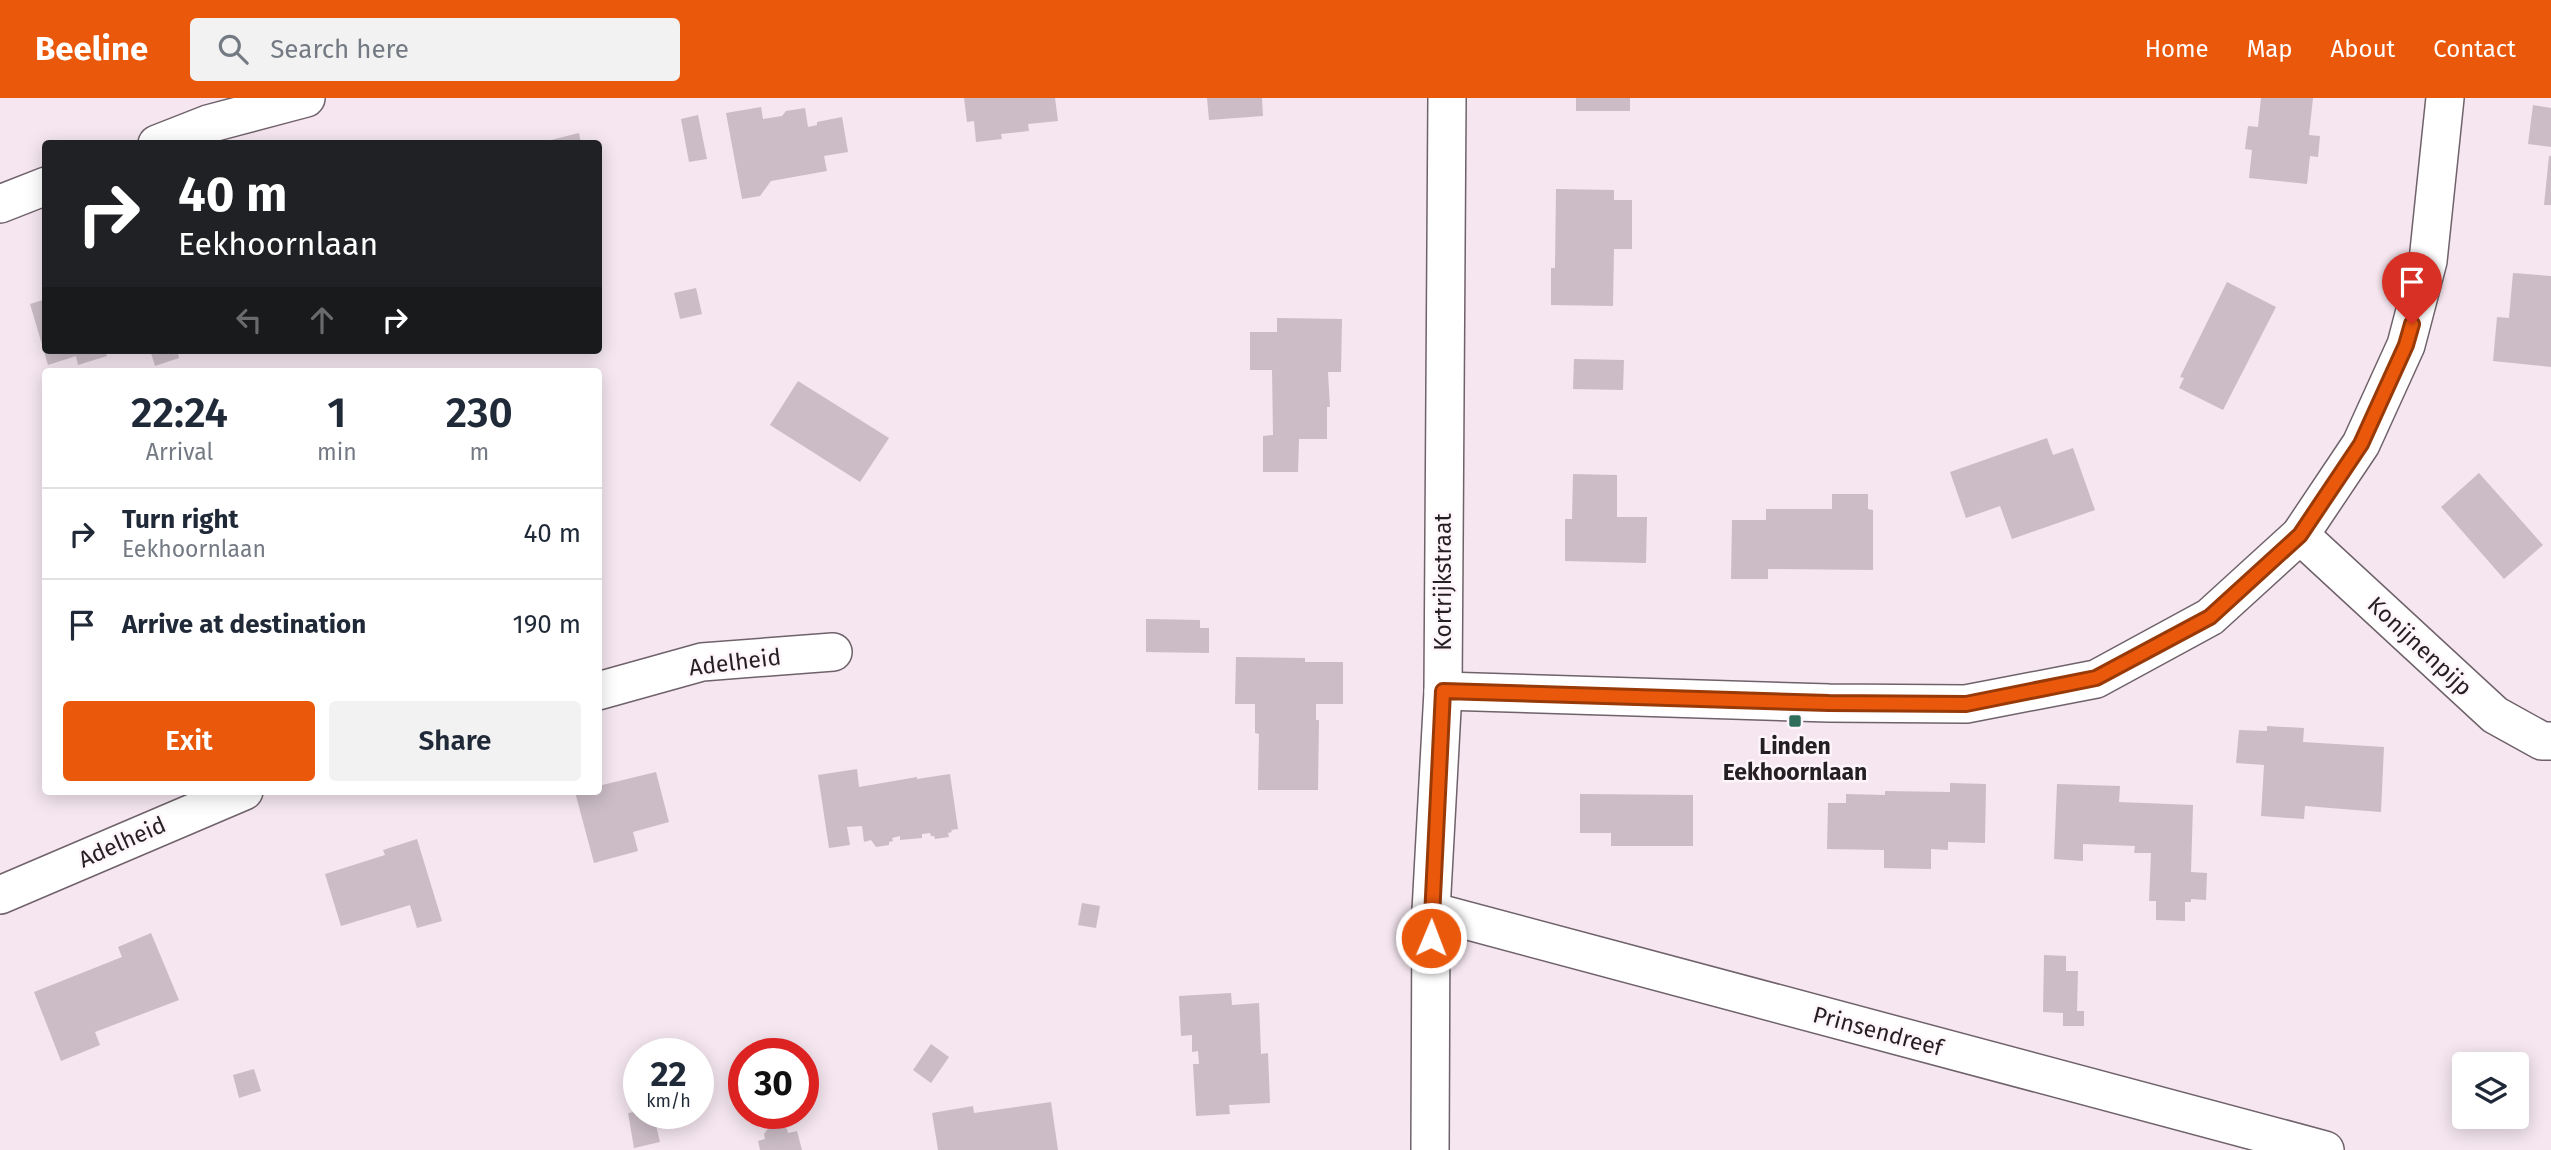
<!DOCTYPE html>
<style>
body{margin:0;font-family:"Fira Sans",sans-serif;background:#f2f2f3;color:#1f2937;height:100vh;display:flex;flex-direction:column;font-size:26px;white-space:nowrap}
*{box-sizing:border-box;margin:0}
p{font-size:23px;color:#747a83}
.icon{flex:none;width:38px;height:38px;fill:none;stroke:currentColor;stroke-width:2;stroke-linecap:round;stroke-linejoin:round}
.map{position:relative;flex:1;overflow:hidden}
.side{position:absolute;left:42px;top:270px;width:560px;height:427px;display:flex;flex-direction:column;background:#fff;border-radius:7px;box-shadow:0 4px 18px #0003}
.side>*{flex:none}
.hud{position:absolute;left:42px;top:42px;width:560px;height:214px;border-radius:7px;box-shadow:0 4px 18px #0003;background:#202124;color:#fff;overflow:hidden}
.controls{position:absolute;left:2452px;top:954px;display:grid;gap:14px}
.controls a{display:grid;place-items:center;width:77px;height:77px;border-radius:7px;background:#fff;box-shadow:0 4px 18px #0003;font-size:35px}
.speed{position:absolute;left:623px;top:940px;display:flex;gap:14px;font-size:35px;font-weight:700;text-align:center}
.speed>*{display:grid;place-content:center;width:91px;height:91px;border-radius:50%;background:#fff;box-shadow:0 4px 18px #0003;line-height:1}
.speed small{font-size:18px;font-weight:400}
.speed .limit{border:10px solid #d22;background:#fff;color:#111}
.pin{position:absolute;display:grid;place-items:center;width:60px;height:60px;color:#fff;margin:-72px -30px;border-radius:50% 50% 50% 0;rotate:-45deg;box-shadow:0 0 7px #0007}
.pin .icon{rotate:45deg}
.me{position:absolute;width:77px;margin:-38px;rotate:1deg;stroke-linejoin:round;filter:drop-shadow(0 0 5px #0008)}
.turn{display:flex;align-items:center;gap:24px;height:147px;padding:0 21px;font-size:32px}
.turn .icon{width:91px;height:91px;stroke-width:2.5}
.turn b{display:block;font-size:49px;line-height:60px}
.lanes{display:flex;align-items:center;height:66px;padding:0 21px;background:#0003;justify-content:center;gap:35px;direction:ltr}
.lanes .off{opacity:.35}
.eta{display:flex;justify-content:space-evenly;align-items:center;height:119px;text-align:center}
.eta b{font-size:42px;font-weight:600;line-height:49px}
.action{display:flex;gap:14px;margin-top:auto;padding:14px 21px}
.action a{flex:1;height:80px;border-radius:7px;background:#ea580c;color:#fff;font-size:28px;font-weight:600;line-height:80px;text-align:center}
.action a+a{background:#f2f2f3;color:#1f2937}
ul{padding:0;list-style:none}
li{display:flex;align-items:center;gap:21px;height:91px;padding:0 21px;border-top:2px solid #e0e1e3}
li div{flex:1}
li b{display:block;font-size:26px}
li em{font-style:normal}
header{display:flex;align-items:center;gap:42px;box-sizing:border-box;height:98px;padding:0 35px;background:#ea580c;color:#fff}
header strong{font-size:33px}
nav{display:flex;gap:38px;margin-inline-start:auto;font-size:24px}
.search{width:490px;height:63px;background:#f2f2f3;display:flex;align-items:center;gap:18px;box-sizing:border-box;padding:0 24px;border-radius:7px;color:#747a83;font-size:26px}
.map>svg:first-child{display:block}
</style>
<header>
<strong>Beeline</strong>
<div class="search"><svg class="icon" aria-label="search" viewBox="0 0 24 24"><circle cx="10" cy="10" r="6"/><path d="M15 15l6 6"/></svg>Search here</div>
<nav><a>Home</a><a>Map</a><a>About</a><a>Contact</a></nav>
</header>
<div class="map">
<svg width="2551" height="1052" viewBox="0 0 2551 1052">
<rect width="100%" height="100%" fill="#f5e6ef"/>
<!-- building -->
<g fill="#cbbcc5">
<polygon points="964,0 1055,0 1058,23 1028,26 1029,33 1001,36 1002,41 976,44 974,23 967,24"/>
<polygon points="1207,0 1262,0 1263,18 1209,22"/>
<rect x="1576" y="0" width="54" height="13"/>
<polygon points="2261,0 2313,0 2309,37 2320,38 2318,59 2310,58 2307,86 2249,80 2252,52 2245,51 2248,28 2258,29"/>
<polygon points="2533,7 2551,10 2551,49 2528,46"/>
<polygon points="761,9 763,21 782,18 786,13 805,10 808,29 817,27 817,24 842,19 848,54 824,58 827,73 771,83 760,98 742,101 726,15"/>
<polygon points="698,17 707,61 689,64 681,21"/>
<polygon points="579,35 581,46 539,46 539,45"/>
<polygon points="2549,58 2551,58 2551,107 2544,107"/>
<polygon points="1556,91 1614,92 1614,102 1632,102 1632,151 1614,151 1613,208 1551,207 1551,170 1555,170"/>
<polygon points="2513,175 2551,178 2551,269 2493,263 2497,219 2509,220"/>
<polygon points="2227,184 2276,209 2223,312 2179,290 2184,280 2180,279"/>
<polygon points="696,190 702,216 680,221 674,195"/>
<polygon points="46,201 46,252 105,252 107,258 78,267 76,258 48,267 30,206"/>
<polygon points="1277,220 1342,221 1341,274 1328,274 1330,309 1327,309 1327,341 1299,341 1298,374 1263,374 1263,338 1273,337 1272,272 1250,272 1250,234 1277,234"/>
<polygon points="150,252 177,252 179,260 155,268"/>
<polygon points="1574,261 1624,262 1623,292 1573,291"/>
<polygon points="798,283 889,340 860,384 770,327"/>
<polygon points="2047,340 2053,357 2073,350 2095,412 2012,441 2000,408 1966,420 1950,374"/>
<polygon points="2479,375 2543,447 2504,481 2441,409"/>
<polygon points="1573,376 1617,377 1617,419 1647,419 1646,465 1565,463 1565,421 1572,421"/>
<polygon points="1832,396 1868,396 1868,411 1873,412 1873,472 1768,471 1768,481 1731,481 1732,422 1766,422 1766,411 1832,411"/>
<polygon points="1146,521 1200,522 1200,530 1209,530 1209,555 1146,554"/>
<polygon points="1236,559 1305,560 1305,564 1343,564 1343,606 1316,606 1316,622 1319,622 1318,692 1258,692 1259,636 1255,635 1255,606 1235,606"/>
<polygon points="2267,628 2304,630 2303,644 2384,649 2381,714 2305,708 2304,721 2261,718 2264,667 2236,665 2239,632 2267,633"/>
<polygon points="857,671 859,689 917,679 917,681 950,676 958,731 951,732 952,734 948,735 949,739 935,741 934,738 931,738 930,735 922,736 922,740 900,742 900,738 892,740 893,743 889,744 889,747 876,749 871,742 864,744 862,728 847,729 850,747 829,750 818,677"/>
<polygon points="656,674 669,724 633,734 638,753 594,765 575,694 598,693 598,688"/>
<polygon points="1950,685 1986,686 1985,745 1948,744 1948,752 1931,751 1931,771 1884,770 1884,752 1827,751 1828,705 1846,705 1846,696 1885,697 1885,693 1950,694"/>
<polygon points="2057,686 2120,688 2119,704 2193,707 2191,774 2207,775 2206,802 2191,801 2191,804 2185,804 2185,823 2156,822 2156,803 2149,803 2151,755 2134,755 2135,748 2083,746 2083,763 2054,761"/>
<polygon points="1580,696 1693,697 1693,748 1611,748 1611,735 1580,735"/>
<polygon points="417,741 442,823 417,830 410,807 341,828 325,776 385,757 383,752"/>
<polygon points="1082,805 1100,808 1096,830 1078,827"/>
<polygon points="151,835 179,902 95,934 100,947 61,963 34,894 122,859 118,849"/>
<polygon points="2044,857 2066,858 2066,873 2078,873 2077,913 2084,913 2084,928 2063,928 2063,915 2043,914"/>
<polygon points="1231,895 1232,907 1259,905 1261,956 1268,955 1270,1005 1229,1007 1230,1016 1196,1018 1193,966 1199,966 1198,953 1192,954 1192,937 1181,938 1179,898"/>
<polygon points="931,946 949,959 931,985 913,972"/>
<polygon points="254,971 261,993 239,1000 233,977"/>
<polygon points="1051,1004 1058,1052 938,1052 932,1015 973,1008 974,1015"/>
<polygon points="639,1013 639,1015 650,1015 651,1019 654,1019 660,1044 634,1050 628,1015"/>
<polygon points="779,1025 787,1031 788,1035 797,1033 802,1052 760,1052 758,1043 765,1041 764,1036 770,1028"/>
</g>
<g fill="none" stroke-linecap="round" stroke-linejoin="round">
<!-- street casing -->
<g stroke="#6f626a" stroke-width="40">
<g id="street">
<polyline points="157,46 208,26 306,0"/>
<polyline points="0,106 46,88"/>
<polyline points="2300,437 2495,617 2542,643 2551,643"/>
<polyline points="598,593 702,564 833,554"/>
<polyline points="1443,593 1829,605 1966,606 2096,581 2210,519 2300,437 2361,346 2406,247 2428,163 2445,0"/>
<polyline points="0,797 244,693"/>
<polyline points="1431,813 2325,1052"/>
<polyline points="1430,1052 1431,813 1443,593 1447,0"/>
</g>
</g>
<!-- street -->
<use href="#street" stroke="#fff" stroke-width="37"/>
</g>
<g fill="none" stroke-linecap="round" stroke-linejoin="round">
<!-- route casing -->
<g stroke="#983908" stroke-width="18">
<polyline id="route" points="1431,840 1443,593 1829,605 1966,606 2096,580 2210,519 2300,437 2361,346 2406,247 2412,226"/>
</g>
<!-- route -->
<use href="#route" stroke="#ea580c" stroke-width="12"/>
</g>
<!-- markers -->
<rect fill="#2e6e5b" stroke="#fef5fa" stroke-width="2.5" x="1788" y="616" width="14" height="14" rx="3.5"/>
<g text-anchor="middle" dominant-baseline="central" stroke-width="5" stroke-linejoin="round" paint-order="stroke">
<!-- street labels -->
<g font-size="23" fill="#241f22" stroke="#fef5fa">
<text transform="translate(1443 484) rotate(-90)">Kortrijkstraat</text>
<text transform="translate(2420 548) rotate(43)">Konijnenpijp</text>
<text transform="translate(735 564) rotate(-7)">Adelheid</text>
<text transform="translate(122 744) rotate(-24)">Adelheid</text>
<text transform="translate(1878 933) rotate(15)">Prinsendreef</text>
</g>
<!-- poi labels -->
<g font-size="23" font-weight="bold" fill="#241f22" stroke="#fef5fa">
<text x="1795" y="648">Linden<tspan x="1795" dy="26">Eekhoornlaan</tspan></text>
</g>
</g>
</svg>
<div class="controls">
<a><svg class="icon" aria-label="layers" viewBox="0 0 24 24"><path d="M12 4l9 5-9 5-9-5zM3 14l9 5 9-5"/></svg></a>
</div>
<div class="speed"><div>22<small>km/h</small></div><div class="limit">30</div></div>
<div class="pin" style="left:2412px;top:226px;background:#d93025"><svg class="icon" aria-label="arrive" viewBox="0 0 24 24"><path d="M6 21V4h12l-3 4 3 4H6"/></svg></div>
<svg class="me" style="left:1431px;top:840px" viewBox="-20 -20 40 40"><circle r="17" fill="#ea580c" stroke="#fff" stroke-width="3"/><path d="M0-11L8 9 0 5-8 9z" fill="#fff"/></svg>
<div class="hud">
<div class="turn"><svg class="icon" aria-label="right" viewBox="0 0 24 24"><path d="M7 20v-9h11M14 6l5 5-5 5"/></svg><div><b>40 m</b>Eekhoornlaan</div></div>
<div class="lanes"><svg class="icon off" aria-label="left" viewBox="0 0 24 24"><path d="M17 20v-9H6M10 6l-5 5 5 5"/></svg><svg class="icon off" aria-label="ahead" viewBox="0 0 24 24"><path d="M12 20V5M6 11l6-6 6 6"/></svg><svg class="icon" aria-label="right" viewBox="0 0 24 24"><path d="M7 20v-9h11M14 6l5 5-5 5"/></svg></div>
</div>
<section class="side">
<div class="eta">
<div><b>22:24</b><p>Arrival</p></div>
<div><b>1</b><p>min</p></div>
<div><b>230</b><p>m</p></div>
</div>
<ul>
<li><svg class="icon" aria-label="right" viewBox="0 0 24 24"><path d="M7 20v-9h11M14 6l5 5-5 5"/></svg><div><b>Turn right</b><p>Eekhoornlaan</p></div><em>40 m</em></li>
<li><svg class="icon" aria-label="arrive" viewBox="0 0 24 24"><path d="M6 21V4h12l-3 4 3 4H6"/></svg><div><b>Arrive at destination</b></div><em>190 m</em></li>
</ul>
<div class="action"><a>Exit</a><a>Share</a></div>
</section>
</div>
